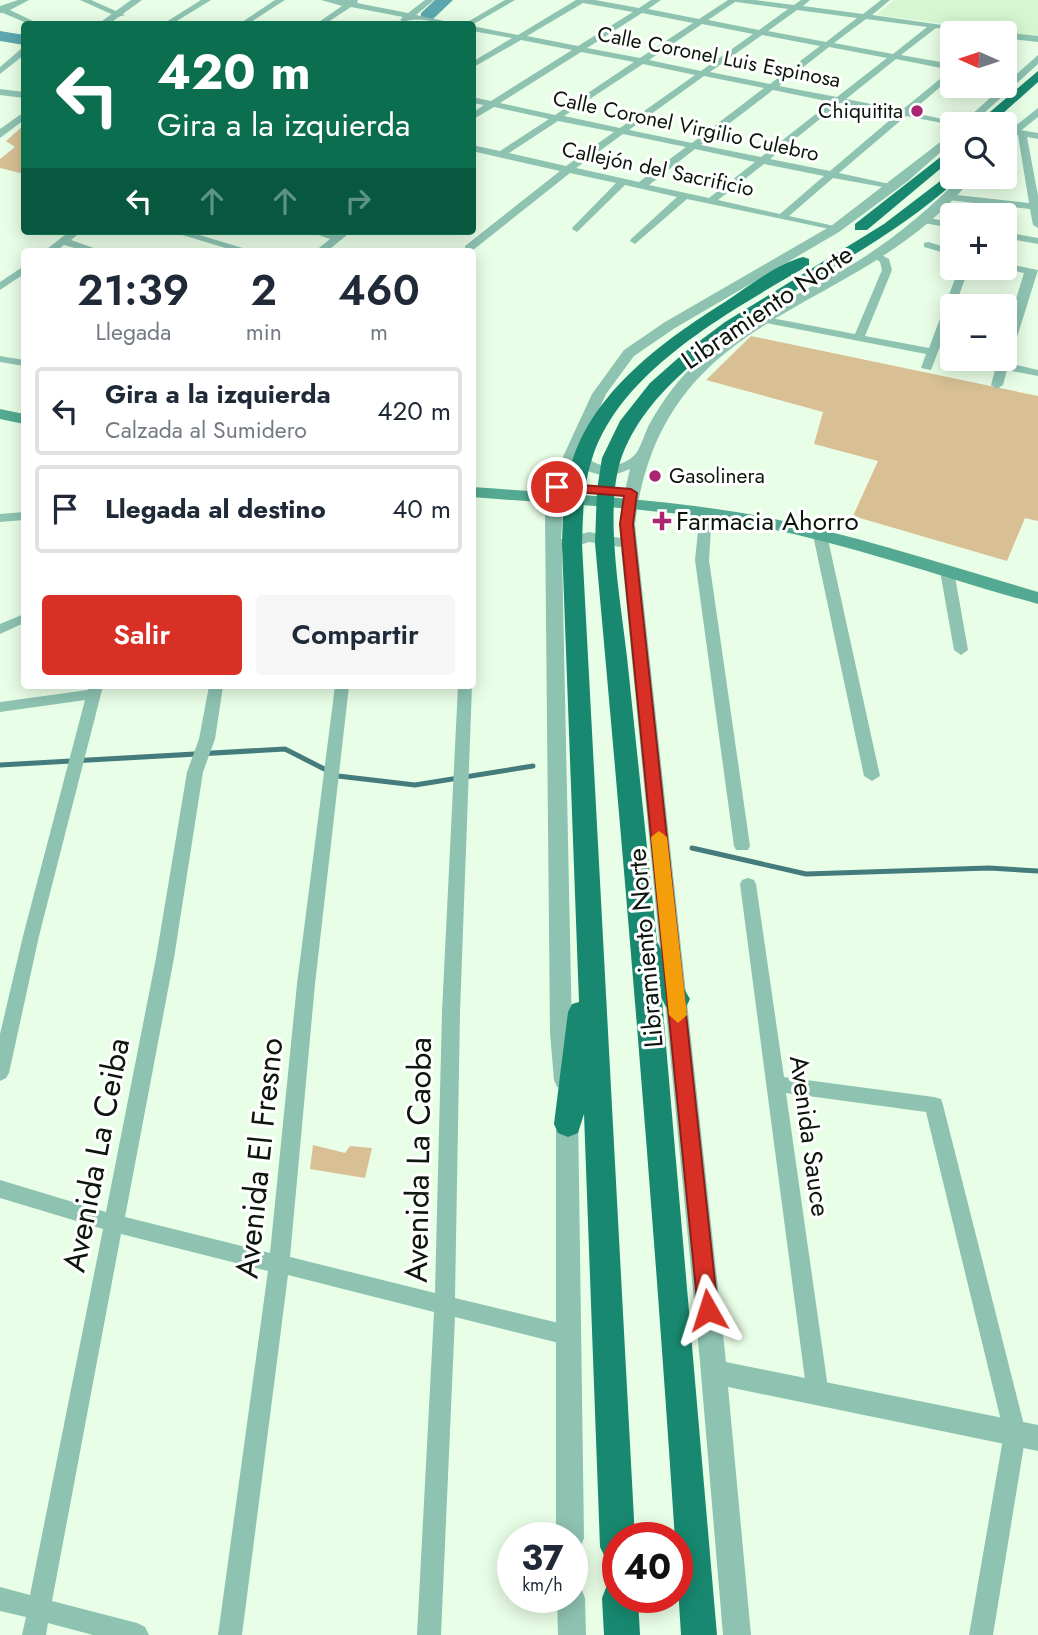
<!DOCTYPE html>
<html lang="es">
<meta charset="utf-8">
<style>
body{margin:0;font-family:Jost,sans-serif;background:#f6f6f7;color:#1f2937;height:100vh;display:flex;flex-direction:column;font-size:26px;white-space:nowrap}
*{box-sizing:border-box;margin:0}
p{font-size:23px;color:#747a83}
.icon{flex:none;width:38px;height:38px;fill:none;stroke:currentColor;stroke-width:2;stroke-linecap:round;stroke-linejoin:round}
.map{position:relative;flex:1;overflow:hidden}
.details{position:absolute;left:21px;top:248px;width:455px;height:441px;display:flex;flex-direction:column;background:#fff;border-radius:7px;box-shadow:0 4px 18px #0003}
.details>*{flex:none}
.banner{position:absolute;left:21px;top:21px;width:455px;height:214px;border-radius:7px;box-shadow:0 4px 18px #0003;background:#0b6e4f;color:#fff;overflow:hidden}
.needle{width:46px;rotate:273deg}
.buttons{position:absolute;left:940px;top:21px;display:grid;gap:14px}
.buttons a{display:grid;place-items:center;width:77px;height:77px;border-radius:7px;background:#fff;box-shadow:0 4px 18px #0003;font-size:35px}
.speed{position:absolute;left:497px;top:1522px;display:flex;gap:14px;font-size:35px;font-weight:700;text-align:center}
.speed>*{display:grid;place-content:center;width:91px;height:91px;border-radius:50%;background:#fff;box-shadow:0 4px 18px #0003;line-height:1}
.speed small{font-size:18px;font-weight:400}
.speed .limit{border:10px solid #d22;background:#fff;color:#111}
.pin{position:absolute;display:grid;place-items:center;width:60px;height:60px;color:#fff;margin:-30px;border:4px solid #fff;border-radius:50%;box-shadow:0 2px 7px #0007}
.me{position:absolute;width:77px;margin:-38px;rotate:354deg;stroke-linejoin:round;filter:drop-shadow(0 0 5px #0008)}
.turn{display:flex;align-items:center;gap:24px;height:147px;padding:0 21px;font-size:32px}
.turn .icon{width:91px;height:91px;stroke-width:2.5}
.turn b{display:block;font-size:49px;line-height:60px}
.lanes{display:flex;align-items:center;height:66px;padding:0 21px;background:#0003;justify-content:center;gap:35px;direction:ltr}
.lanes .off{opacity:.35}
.eta{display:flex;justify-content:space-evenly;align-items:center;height:119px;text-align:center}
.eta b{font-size:42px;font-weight:600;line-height:49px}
.cta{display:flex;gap:14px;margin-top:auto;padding:14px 21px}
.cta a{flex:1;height:80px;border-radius:7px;background:#d93025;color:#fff;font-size:28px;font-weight:600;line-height:80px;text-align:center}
.cta a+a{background:#f6f6f7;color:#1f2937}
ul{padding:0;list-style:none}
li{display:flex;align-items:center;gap:21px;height:88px;margin:0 14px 10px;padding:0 7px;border:4px solid #e0e1e3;border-radius:7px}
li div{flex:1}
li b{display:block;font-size:26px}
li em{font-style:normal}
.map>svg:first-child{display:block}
</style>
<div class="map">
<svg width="1038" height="1635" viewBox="0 0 1038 1635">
<rect width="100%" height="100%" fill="#e9fee6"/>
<!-- built -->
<polygon fill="#d5f6d1" points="894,0 1038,0 1038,36 877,15"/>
<!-- green -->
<g fill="#d8bf94">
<polygon points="24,125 24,174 0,168 0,159 15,147 6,141"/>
<polygon points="751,336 1038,396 1038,521 1025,518 1007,561 853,516 878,461 814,444 823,412 706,380"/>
<polygon points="313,1145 345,1153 350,1146 372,1148 365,1178 310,1169"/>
</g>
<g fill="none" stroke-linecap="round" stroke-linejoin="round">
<!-- stream -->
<g stroke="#447c7d" stroke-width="5">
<polyline points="0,765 285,749 338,776 415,785 533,766"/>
<polyline points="692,848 806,874 989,868 1038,871"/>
</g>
<!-- river -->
<g fill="#5ca7ae" fill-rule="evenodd">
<polygon points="435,0 453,0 433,19 421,19 421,13"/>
<polygon points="0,31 24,35 24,45 0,41"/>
</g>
<!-- minor -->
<g fill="#8ec3b2" fill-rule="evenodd">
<polygon points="18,0 29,0 10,10 39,24 29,24 3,13 0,13 0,6"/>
<polygon points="80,0 91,0 125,15 118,17"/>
<polygon points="201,0 211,0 172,24 163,24"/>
<polygon points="275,0 285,0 248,24 239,24"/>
<path d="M 321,0 L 358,0 L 357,3 L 408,13 L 425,0 L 434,0 L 416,15 L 458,24 C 441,25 419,15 404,22 L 400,20 L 403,17 L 351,7 L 325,24 L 316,24 L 342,6 Z"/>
<polygon points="505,0 515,0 472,25 464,24"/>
<path d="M 576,0 L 595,0 L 639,8 L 651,0 L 661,0 L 648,9 L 699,19 L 728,0 L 755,0 L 794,5 L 801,0 L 810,0 L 803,6 L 863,14 L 881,0 L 890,0 L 872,15 L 998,33 L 976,33 L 936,28 L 901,55 L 952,64 L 952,77 L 911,112 L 964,124 L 952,125 L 906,116 L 839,173 L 894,185 L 894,189 L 833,178 L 789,216 L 839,227 L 839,231 L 687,199 L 635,244 L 630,241 L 631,239 L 677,197 L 625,185 L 577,232 L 572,229 L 573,227 L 616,183 L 570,173 L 473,250 L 465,250 L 465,246 L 560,171 L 472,151 L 472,145 L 500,151 L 549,119 L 494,107 L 472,120 L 472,113 L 484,105 L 472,103 L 472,97 L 491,101 L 572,50 L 521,40 L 472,68 L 472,62 L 512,38 L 472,31 L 472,26 L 518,35 ZM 735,2 L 736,2 L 788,9 L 759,30 L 708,20 ZM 583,3 L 633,12 L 578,46 L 527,36 ZM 797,10 L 857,18 L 826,42 L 768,31 ZM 642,13 L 693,23 L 640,58 L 587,48 ZM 866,19 L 927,27 L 893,54 L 834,43 ZM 702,24 L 753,34 L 701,71 L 649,60 ZM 762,35 L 820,46 L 770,84 L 710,72 ZM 829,47 L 887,58 L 837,97 L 779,86 ZM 581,52 L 634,62 L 555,115 L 500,103 ZM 896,59 L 951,70 L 902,110 L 846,99 ZM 643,64 L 695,75 L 620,128 L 564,116 ZM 704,76 L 764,88 L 692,143 L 629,130 ZM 773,90 L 831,102 L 761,157 L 701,145 ZM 840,103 L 897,114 L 830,171 L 770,159 ZM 558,121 L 614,132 L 566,166 L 509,153 ZM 623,134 L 686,147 L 639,182 L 576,168 ZM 695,149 L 755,162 L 709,198 L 649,185 ZM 764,164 L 824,176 L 780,214 L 718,200 Z"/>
<polygon points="1004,32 1038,36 1038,42 1004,38 1004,33 1001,33"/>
<polygon points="21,49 24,49 24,55 0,74 0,67"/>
<polygon points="1004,73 1017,75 1018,77 1014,80 1004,79"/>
<polygon points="0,89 24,92 24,98 0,95"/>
<polygon points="1014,129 1038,133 1038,139 1027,137 1038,196 1038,228 1033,225 1030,209 948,200 943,197 948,194 1029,203 1018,135 1009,132"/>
<polygon points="922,217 952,222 952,228 918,222 917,220"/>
<polygon points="70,231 82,231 71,240 105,252 89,252 64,245 55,252 43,252"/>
<polygon points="169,231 186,231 256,252 239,252"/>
<polygon points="307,231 336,234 340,231 352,231 326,252 314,252 330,239"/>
<polygon points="1004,232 1038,238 1038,244 1004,238"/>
<polygon points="928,242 952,249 952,255 924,247 924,243"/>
<polygon points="876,252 889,259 892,270 865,336 929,348 959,268 969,268 955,306 952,306 952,315 931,370 921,368 926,354 766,323 760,320 766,317 855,334 882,270 880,262 871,255"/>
<polygon points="1004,263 1038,270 1009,363 1038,370 1038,376 1007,370 1003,385 997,389 991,385 998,359 1004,359 1004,338 1024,273 1000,268 1004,268"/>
<polygon points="24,266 24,274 0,290 0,282"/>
<polygon points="0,356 24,360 24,366 0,362"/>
<polygon points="706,508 712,512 709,560 750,846 748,850 736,850 734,846 695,560 700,512"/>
<polygon points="24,512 24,520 0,522 0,514"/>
<polygon points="820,531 827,535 880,776 872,781 864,776 813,535"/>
<polygon points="947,567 954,571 968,650 961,655 954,650 940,571"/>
<polygon points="24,614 24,623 0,634 0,624"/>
<polygon points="89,686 103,686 39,936 9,1073 6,1078 0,1081 0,1034 23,936 85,700 0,712 0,702 88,690"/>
<polygon points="209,686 223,686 215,739 203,772 174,958 125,1217 270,1253 297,984 335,686 349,686 315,984 290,1257 435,1293 442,1012 458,686 472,686 460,1012 455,1298 567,1325 574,1328 577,1335 574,1342 567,1345 455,1317 441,1635 417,1635 434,1312 288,1275 242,1635 218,1635 268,1271 121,1234 52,1601 137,1623 145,1627 149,1635 93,1635 48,1623 46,1635 22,1635 26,1617 0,1611 0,1587 30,1595 103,1229 0,1198 0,1180 106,1212 156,958 187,772 199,739"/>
<polygon points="748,878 754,880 756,884 784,1077 934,1097 941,1099 943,1105 1026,1433 993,1635 969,1635 1004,1433 926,1112 786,1093 829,1395 825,1402 818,1405 811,1402 807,1395 740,884 742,880"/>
</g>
<!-- tertiary -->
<g fill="#8ec3b2" fill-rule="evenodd">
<polygon points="131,0 142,0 109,24 98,24"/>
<polygon points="1038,55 1038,64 972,124 961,124"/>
<polygon points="1038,108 1038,117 1004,144 1004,135"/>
<polygon points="24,112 24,120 0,138 0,129"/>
<path d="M 952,133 L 952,142 L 908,181 L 839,232 L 675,328 L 634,356 L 606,394 L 585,441 L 589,459 C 602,470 626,467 637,452 C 642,444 645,432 650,423 C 663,400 679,378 699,360 C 743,318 801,294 853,264 C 893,240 928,210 961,177 L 973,177 C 858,321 663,301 635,524 L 726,1362 L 1038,1425 L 1038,1451 L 728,1387 L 751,1635 L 723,1635 L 700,1362 L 621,547 L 589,542 L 562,551 L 572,1033 L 576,1080 L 573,1087 L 565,1089 L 557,1087 L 554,1080 L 550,1033 L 545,515 L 549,487 L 592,394 L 624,350 L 665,322 L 831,226 ZM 576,462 C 592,478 611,478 630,469 L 623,499 L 620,538 L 589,532 L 561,539 L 565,487 Z"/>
<polygon points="567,1100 575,1103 578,1110 584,1538 580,1548 572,1551 572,1538 556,1538 556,1110 559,1103"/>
<polygon points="572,1584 581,1588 585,1598 586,1635 558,1635 557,1598 572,1598"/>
</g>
<!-- secondary -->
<g fill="#53a991" fill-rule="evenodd">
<polygon points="0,409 24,414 24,424 0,419"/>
<path d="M 472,487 C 568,494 665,499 760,516 C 854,534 946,565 1038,592 L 1038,604 C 946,579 856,546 762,527 C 667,508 569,505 472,497 Z"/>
</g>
<!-- trunk -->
<g fill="#188970" fill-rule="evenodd">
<polygon points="1038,71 1038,82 991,124 976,124"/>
<polygon points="952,148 952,159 867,230 855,230 855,224"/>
<path d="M 952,172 L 952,177 L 959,177 L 957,180 C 878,252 776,291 696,361 C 664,388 637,417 622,456 C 603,508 621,601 627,657 C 637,752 647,847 657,942 L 690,999 L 686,1007 L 676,1010 L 666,1007 L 662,999 L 717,1635 L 681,1635 C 659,1274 628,906 595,543 L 597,490 L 602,458 L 620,421 L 650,383 L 685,352 L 725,322 L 884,224 Z"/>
<path d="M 803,257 L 809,259 L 809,265 C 733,310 620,369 592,459 C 583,486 583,515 582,544 L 635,1538 L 618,1538 L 618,1564 L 606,1559 L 600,1547 L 584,1114 L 578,1133 L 568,1137 L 558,1133 L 554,1124 L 568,1012 L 572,1004 L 579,1002 L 562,544 C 563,518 563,490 571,465 C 592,392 664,340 725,302 C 748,287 776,264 803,257 Z"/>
<polygon points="618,1581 618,1598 638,1598 640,1635 604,1635 602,1598 607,1585"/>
</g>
</g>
<!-- route -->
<polygon fill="#d93025" stroke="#8d1f18" stroke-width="2" points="557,483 631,489 637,493 633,524 718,1310 715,1317 708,1320 701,1317 698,1310 620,524 624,496 553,490 551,487"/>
<!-- slow -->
<polygon fill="#f59e0b" points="659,831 667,837 687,1015 678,1023 669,1015 651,837"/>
<!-- markers -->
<g fill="#a92671" stroke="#fff" stroke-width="2.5">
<circle cx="917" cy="111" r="7"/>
<circle cx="655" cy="476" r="7"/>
<path d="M658.5 510.5h7v7h7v7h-7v7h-7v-7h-7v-7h7z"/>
</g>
<g text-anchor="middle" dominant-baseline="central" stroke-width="6" stroke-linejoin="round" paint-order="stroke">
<!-- far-street labels -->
<g font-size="21" fill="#0d160c" stroke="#fff">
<text transform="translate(719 57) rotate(11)">Calle Coronel Luis Espinosa</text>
<text transform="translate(686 126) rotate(12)">Calle Coronel Virgilio Culebro</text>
<text transform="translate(658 169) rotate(12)">Callejón del Sacrificio</text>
</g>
<!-- far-poi labels -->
<g font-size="21" fill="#0d160c" stroke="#fff" text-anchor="end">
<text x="903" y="111">Chiquitita</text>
<text x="669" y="476" text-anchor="start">Gasolinera</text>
</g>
<!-- street labels -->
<g font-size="26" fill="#0d160c" stroke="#fff">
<text transform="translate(767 307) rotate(-34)">Libramiento Norte</text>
<text transform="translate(645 948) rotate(-95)">Libramiento Norte</text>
<text transform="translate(810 1136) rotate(82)">Avenida Sauce</text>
</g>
<!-- poi labels -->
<g font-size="26" fill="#0d160c" stroke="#fff" text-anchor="start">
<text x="676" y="521">Farmacia Ahorro</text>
</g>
<!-- near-street labels -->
<g font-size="32" fill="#0d160c" stroke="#fff">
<text transform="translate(96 1155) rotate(-79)">Avenida La Ceiba</text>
<text transform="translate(259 1158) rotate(-84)">Avenida El Fresno</text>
<text transform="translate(418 1160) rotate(-89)">Avenida La Caoba</text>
</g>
</g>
</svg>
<div class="buttons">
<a><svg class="needle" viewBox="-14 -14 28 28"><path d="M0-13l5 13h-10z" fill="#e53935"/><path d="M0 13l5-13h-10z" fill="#747a83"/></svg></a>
<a><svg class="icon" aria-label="search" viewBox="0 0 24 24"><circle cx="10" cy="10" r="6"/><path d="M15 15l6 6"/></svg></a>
<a>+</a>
<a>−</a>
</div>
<div class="speed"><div>37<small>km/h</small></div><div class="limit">40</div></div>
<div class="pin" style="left:557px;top:487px;background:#d93025"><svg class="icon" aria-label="arrive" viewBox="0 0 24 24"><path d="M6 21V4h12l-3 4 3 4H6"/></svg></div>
<svg class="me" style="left:708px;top:1310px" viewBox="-20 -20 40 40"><path d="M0-17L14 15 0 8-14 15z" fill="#d93025" stroke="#fff" stroke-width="4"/></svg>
<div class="banner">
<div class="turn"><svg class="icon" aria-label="left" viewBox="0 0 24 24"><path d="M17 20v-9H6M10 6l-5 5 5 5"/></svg><div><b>420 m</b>Gira a la izquierda</div></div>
<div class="lanes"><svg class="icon" aria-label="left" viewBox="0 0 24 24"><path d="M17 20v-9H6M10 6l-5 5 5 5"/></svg><svg class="icon off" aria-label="ahead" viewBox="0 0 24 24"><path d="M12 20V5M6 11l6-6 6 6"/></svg><svg class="icon off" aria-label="ahead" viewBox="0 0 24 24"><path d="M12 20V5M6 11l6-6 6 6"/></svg><svg class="icon off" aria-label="right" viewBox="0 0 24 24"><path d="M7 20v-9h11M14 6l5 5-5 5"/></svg></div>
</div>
<section class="details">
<div class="eta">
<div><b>21:39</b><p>Llegada</p></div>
<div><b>2</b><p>min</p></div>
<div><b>460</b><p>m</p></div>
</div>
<ul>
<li><svg class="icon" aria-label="left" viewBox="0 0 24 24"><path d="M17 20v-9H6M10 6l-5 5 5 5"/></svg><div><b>Gira a la izquierda</b><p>Calzada al Sumidero</p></div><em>420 m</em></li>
<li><svg class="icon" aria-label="arrive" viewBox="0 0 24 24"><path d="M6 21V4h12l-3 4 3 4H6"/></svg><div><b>Llegada al destino</b></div><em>40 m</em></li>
</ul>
<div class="cta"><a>Salir</a><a>Compartir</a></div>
</section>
</div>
